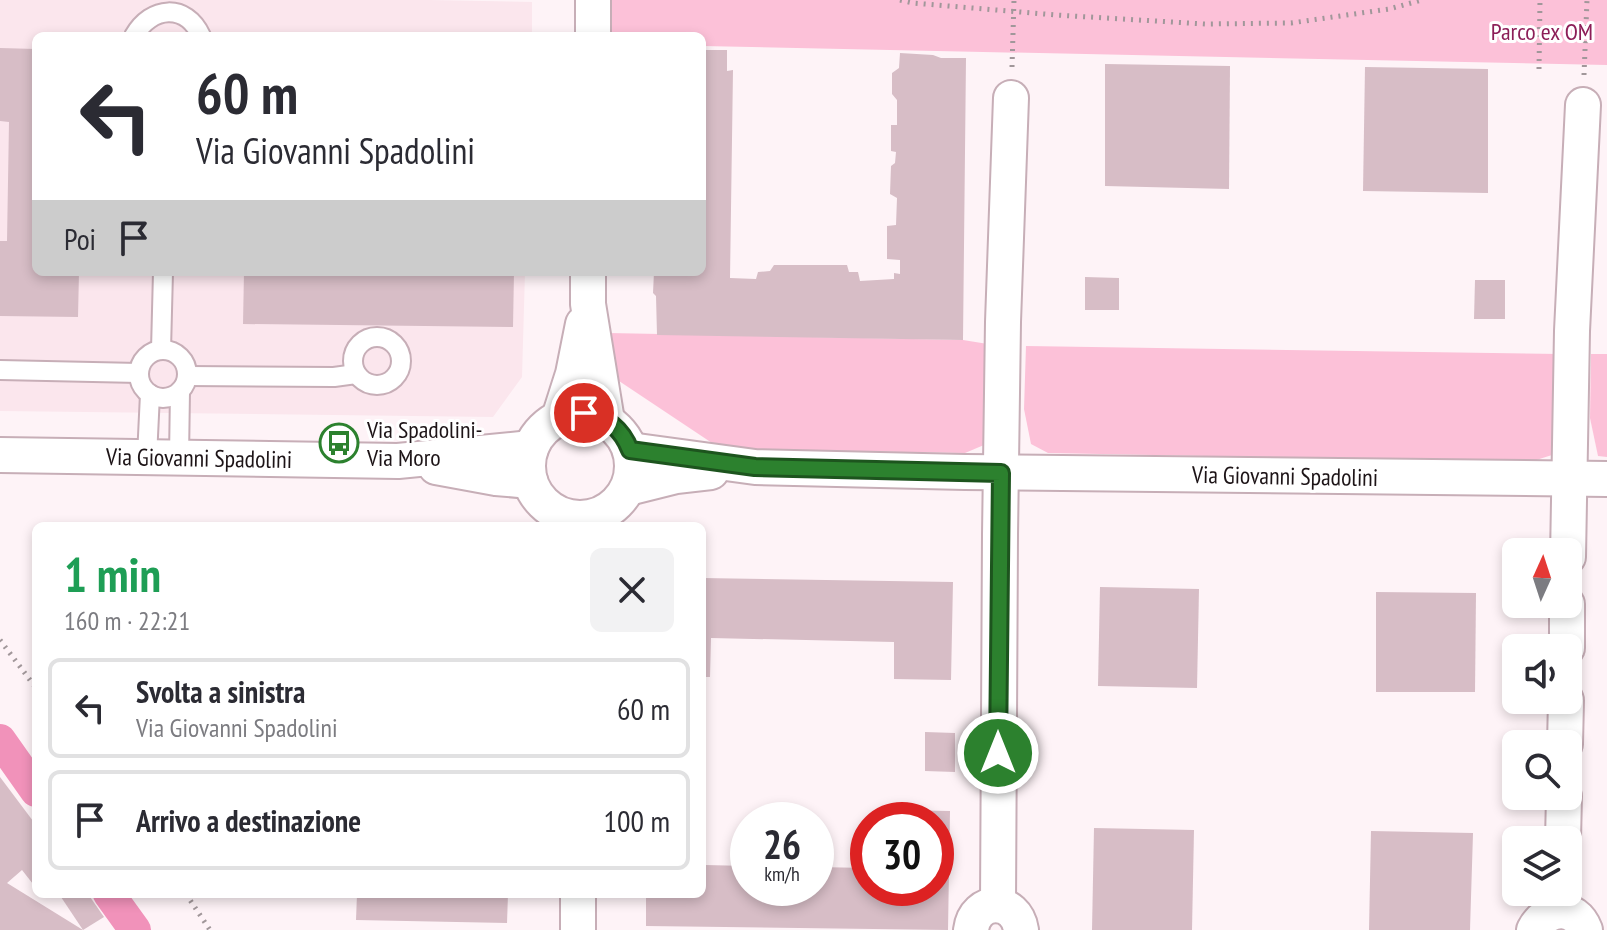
<!DOCTYPE html>
<html lang="it">
<meta charset="utf-8">
<style>
body{margin:0;font-family:"PT Sans Narrow",sans-serif;background:#f2f2f3;color:#2b2b33;height:100vh;display:flex;flex-direction:column;font-size:30px;white-space:nowrap}
*{box-sizing:border-box;margin:0}
p{font-size:26px;color:#7c7c81}
.icon{flex:none;width:44px;height:44px;fill:none;stroke:currentColor;stroke-width:2;stroke-linecap:round;stroke-linejoin:round}
.map{position:relative;flex:1;overflow:hidden}
.sheet{position:absolute;left:32px;top:522px;width:674px;height:376px;display:flex;flex-direction:column;background:#fff;border-radius:12px;box-shadow:0 4px 12px #0003}
.sheet>*{flex:none}
.top-card{position:absolute;left:32px;top:32px;width:674px;height:244px;border-radius:12px;box-shadow:0 4px 12px #0003;background:#fff;color:#2b2b33;overflow:hidden}
.needle{width:52px;rotate:3deg}
.tools{position:absolute;left:1502px;top:538px;display:grid;gap:16px}
.tools a{display:grid;place-items:center;width:80px;height:80px;border-radius:12px;background:#fff;box-shadow:0 4px 12px #0003;font-size:40px}
.speed{position:absolute;left:730px;top:802px;display:flex;gap:16px;font-size:40px;font-weight:700;text-align:center}
.speed>*{display:grid;place-content:center;width:104px;height:104px;border-radius:50%;background:#fff;box-shadow:0 4px 12px #0003;line-height:1}
.speed small{font-size:20px;font-weight:400}
.speed .limit{border:12px solid #d22;background:#fff;color:#111}
.pin{position:absolute;display:grid;place-items:center;width:68px;height:68px;color:#fff;margin:-34px;border:4px solid #fff;border-radius:50%;box-shadow:0 2px 8px #0007}
.me{position:absolute;width:88px;margin:-44px;rotate:0deg;stroke-linejoin:round;filter:drop-shadow(0 0 6px #0008)}
.turn{display:flex;align-items:center;gap:28px;height:168px;padding:0 32px;font-size:36px}
.turn .icon{width:104px;height:104px;stroke-width:2.5}
.turn b{display:block;font-size:56px;line-height:68px}
.then{display:flex;align-items:center;height:76px;padding:0 32px;background:#0003;gap:16px;font-size:30px}
.round{display:grid;place-items:center;flex:none;width:84px;height:84px;border-radius:12px;background:#f2f2f3}
.summary{display:flex;align-items:center;justify-content:space-between;height:136px;padding:0 32px}
h1{font-size:48px;font-weight:700;line-height:60px;color:#1e9e55}
ul{padding:0;list-style:none}
li{display:flex;align-items:center;gap:24px;height:100px;margin:0 16px 12px;padding:0 16px;border:4px solid #e1e1e2;border-radius:12px}
li div{flex:1}
li b{display:block;font-size:30px}
li em{font-style:normal}
.map>svg:first-child{display:block}
</style>
<div class="map">
<svg width="1607" height="930" viewBox="0 0 1607 930">
<rect width="100%" height="100%" fill="#fef3f7"/>
<!-- built -->
<polygon fill="#fbe6ed" points="0,0 430,0 532,2 532,36 36,36 36,272 525,272 522,377 493,417 0,411"/>
<!-- green -->
<g fill="#fcc1d8">
<polygon points="611,0 1607,0 1607,65 702,46 702,36 611,36"/>
<polygon points="608,333 963,340 994,345 995,408 984,445 965,453 721,449 610,375"/>
<polygon points="1026,346 1560,354 1561,418 1552,455 1530,462 1048,453 1031,444 1024,409"/>
<polygon points="1591,354 1607,354 1607,457 1598,456 1590,418"/>
</g>
<g fill="none" stroke-linecap="round" stroke-linejoin="round">
<!-- canal -->
<g stroke="#f192ba" stroke-width="32">
<polyline points="0,740 36,791"/>
<polyline points="109,894 135,930"/>
</g>
</g>
<!-- building -->
<g fill="#d7bdc6">
<polygon points="0,48 36,49 36,272 79,272 78,317 0,316 0,241 7,241 9,122 0,121"/>
<polygon points="702,50 727,50 727,71 733,70 730,278 756,279 758,272 770,271 774,265 847,265 849,272 858,272 860,281 894,279 894,273 900,274 900,260 887,259 887,226 896,225 897,198 890,194 891,166 895,163 896,152 891,151 891,125 897,125 897,100 892,94 892,73 899,68 900,53 933,55 941,58 966,58 963,340 657,335 656,296 653,293 654,272 702,272"/>
<polygon points="1105,64 1230,66 1229,189 1105,186"/>
<polygon points="1365,67 1488,69 1488,193 1363,191"/>
<polygon points="244,272 514,272 513,327 243,324"/>
<polygon points="1085,277 1119,278 1119,310 1085,310"/>
<polygon points="1475,280 1505,280 1505,319 1474,319"/>
<polygon points="702,578 953,582 951,680 894,679 894,642 711,638 710,677 702,677"/>
<polygon points="1100,587 1199,589 1197,688 1098,686"/>
<polygon points="1376,592 1476,593 1475,692 1376,692"/>
<polygon points="925,732 955,733 955,772 925,771"/>
<polygon points="0,777 36,825 36,881 33,884 22,870 7,883 83,930 0,930"/>
<polygon points="702,807 706,807 705,865 748,866 748,888 816,888 816,867 868,868 868,888 936,888 936,820 892,820 892,810 950,811 948,930 646,926 646,894 702,894"/>
<polygon points="1094,828 1194,830 1192,930 1092,930"/>
<polygon points="1371,831 1473,833 1470,930 1369,930"/>
<polygon points="59,894 88,894 104,917 83,930"/>
<polygon points="357,894 508,894 507,923 356,920"/>
</g>
<g fill="none" stroke-linecap="round" stroke-linejoin="round">
<!-- service casing -->
<g stroke="#c7aeb7" stroke-width="22">
<g id="service">
<path d="M 134,36 C 151,6 186,3 201,36"/>
<circle cx="377" cy="361" r="24"/>
<polyline points="161,350 163,272"/>
<circle cx="163" cy="374" r="24"/>
<polyline points="0,370 139,373"/>
<polyline points="187,376 334,377 356,374"/>
<polyline points="147,457 150,394"/>
<polyline points="179,457 180,391"/>
</g>
</g>
<!-- minor casing -->
<g stroke="#c7aeb7" stroke-width="38">
<g id="minor">
<polyline points="593,36 593,0"/>
<polyline points="588,272 588,304 607,421"/>
<circle cx="580" cy="466" r="52"/>
<polyline points="559,418 573,374 583,324"/>
<polyline points="630,450 755,467 965,472 1607,479"/>
<polyline points="0,455 398,461 531,448"/>
<polyline points="436,467 496,478 530,481"/>
<polyline points="628,488 676,476 711,472"/>
<polyline points="1568,557 1572,331 1583,105"/>
<polyline points="1567,648 1567,604"/>
<polyline points="1565,744 1566,700"/>
<polyline points="1563,840 1564,796"/>
<polyline points="998,905 1000,535 1003,322 1011,98"/>
<polyline points="578,930 578,894"/>
<path d="M 971,930 C 975,897 1016,897 1021,930"/>
<path d="M 1534,930 C 1546,907 1575,903 1585,930"/>
</g>
</g>
<!-- path -->
<g stroke="#a1979a" stroke-width="5" stroke-dasharray="2 6" stroke-linecap="butt">
<polyline points="900,0 913,3 1056,15 1205,24 1291,23 1389,9 1422,0"/>
<polyline points="1012,67 1014,0"/>
<polyline points="1539,69 1540,0"/>
<polyline points="1584,75 1587,0"/>
<polyline points="0,640 36,688"/>
<polyline points="186,894 210,930"/>
</g>
<!-- service -->
<use href="#service" stroke="#fff" stroke-width="18"/>
<!-- minor -->
<use href="#minor" stroke="#fff" stroke-width="34"/>
</g>
<g fill="none" stroke-linecap="round" stroke-linejoin="round">
<!-- route casing -->
<g stroke="#1d541e" stroke-width="20">
<path id="route" d="M 584,413 C 606,416 622,429 630,450 L 755,467 L 1001,473 L 998,753"/>
</g>
<!-- route -->
<use href="#route" stroke="#2c812e" stroke-width="14"/>
</g>
<!-- icons -->
<defs>
<g id="bus-ring" transform="scale(2)"><circle r="9.5" fill="#fff" stroke="#2c812e" stroke-width="1.5"/><path d="M-5-6H5V4H4V6H2V4H-2V6H-4V4H-5ZM-3.5-4V0h7V-4ZM-3.5 1.2v1.5H-2V1.2ZM2 1.2v1.5H3.5V1.2Z" fill="#2c812e"/></g>
</defs>
<g fill-rule="evenodd">
<use href="#bus-ring" x="339" y="443"/>
</g>
<g text-anchor="middle" dominant-baseline="central" stroke-width="6" stroke-linejoin="round" paint-order="stroke">
<!-- park labels -->
<g font-size="24" fill="#8c1e58" stroke="#fff">
<text x="1542" y="31">Parco ex OM</text>
</g>
<!-- poi labels -->
<g font-size="24" fill="#1d1417" stroke="#fff" text-anchor="start">
<text x="367" y="429">Via Spadolini-<tspan x="367" dy="28">Via Moro</tspan></text>
</g>
<!-- street labels -->
<g font-size="24" fill="#1d1417" stroke="#fff">
<text transform="translate(199 458) rotate(1)">Via Giovanni Spadolini</text>
<text transform="translate(1285 476) rotate(1)">Via Giovanni Spadolini</text>
</g>
</g>
</svg>
<div class="tools">
<a><svg class="needle" viewBox="-14 -14 28 28"><path d="M0-13l5 13h-10z" fill="#e53935"/><path d="M0 13l5-13h-10z" fill="#7c7c81"/></svg></a>
<a><svg class="icon" aria-label="sound" viewBox="0 0 24 24"><path d="M4 9h4l5-4v14l-5-4H4zM17 9q2 3 0 6"/></svg></a>
<a><svg class="icon" aria-label="search" viewBox="0 0 24 24"><circle cx="10" cy="10" r="6"/><path d="M15 15l6 6"/></svg></a>
<a><svg class="icon" aria-label="layers" viewBox="0 0 24 24"><path d="M12 4l9 5-9 5-9-5zM3 14l9 5 9-5"/></svg></a>
</div>
<div class="speed"><div>26<small>km/h</small></div><div class="limit">30</div></div>
<div class="pin" style="left:584px;top:413px;background:#d93025"><svg class="icon" aria-label="arrive" viewBox="0 0 24 24"><path d="M6 21V4h12l-3 4 3 4H6"/></svg></div>
<svg class="me" style="left:998px;top:753px" viewBox="-20 -20 40 40"><circle r="17" fill="#2c812e" stroke="#fff" stroke-width="3"/><path d="M0-11L8 9 0 5-8 9z" fill="#fff"/></svg>
<div class="top-card">
<div class="turn"><svg class="icon" aria-label="left" viewBox="0 0 24 24"><path d="M17 20v-9H6M10 6l-5 5 5 5"/></svg><div><b>60 m</b>Via Giovanni Spadolini</div></div>
<div class="then">Poi<svg class="icon" aria-label="arrive" viewBox="0 0 24 24"><path d="M6 21V4h12l-3 4 3 4H6"/></svg></div>
</div>
<section class="sheet">
<div class="summary"><div><h1>1 min</h1><p>160 m · 22:21</p></div><a class="round"><svg class="icon" aria-label="close" viewBox="0 0 24 24"><path d="M6 6l12 12M18 6L6 18"/></svg></a></div>
<ul>
<li><svg class="icon" aria-label="left" viewBox="0 0 24 24"><path d="M17 20v-9H6M10 6l-5 5 5 5"/></svg><div><b>Svolta a sinistra</b><p>Via Giovanni Spadolini</p></div><em>60 m</em></li>
<li><svg class="icon" aria-label="arrive" viewBox="0 0 24 24"><path d="M6 21V4h12l-3 4 3 4H6"/></svg><div><b>Arrivo a destinazione</b></div><em>100 m</em></li>
</ul>
</section>
</div>
